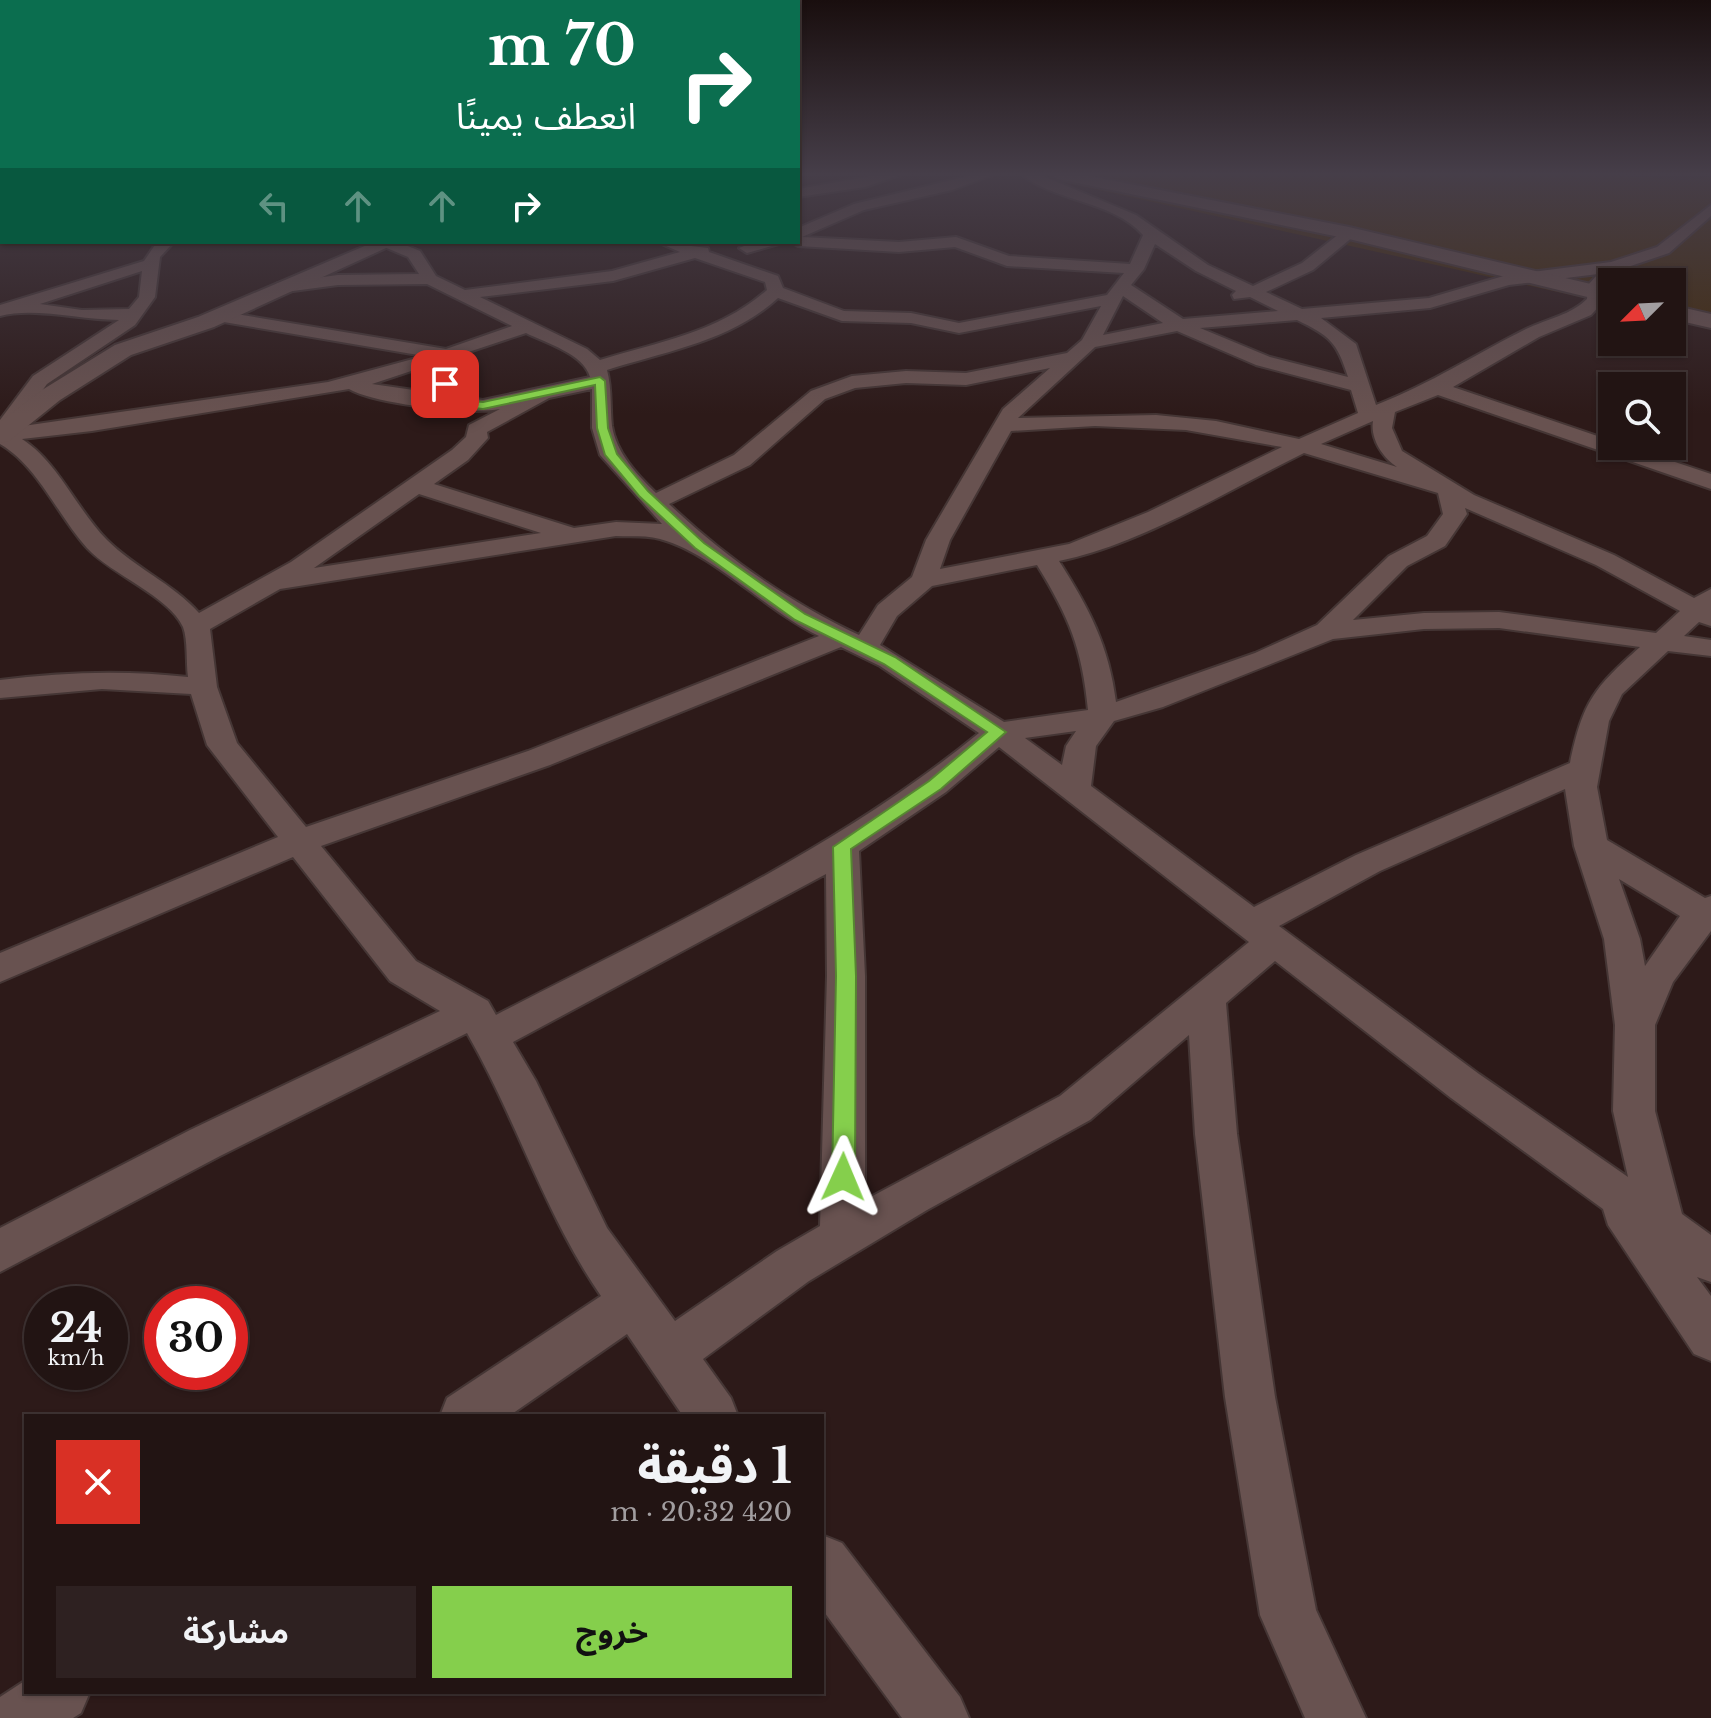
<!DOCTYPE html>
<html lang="ar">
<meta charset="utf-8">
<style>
body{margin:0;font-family:"Libre Baskerville","Noto Sans Arabic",serif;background:#2e2121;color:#f1f3f6;direction:rtl;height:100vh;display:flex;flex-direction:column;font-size:30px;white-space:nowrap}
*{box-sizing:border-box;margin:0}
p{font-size:26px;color:#a29ea0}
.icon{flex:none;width:44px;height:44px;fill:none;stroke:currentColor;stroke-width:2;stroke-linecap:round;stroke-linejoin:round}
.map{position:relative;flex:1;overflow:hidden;direction:ltr}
.panel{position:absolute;left:24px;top:1414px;width:800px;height:280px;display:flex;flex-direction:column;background:#221413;border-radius:0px;box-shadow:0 2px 6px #0004,0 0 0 2px #3f3333;direction:rtl}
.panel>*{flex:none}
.guide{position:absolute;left:0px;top:0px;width:800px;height:244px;box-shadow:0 2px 6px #0004,0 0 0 2px #3f3333;direction:rtl;background:#0b6e4f;color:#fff;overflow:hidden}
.needle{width:52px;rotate:246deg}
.controls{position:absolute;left:1598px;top:268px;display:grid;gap:16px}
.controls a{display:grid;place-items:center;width:88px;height:88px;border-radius:0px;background:#221413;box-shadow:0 2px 6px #0004,0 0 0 2px #3f3333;font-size:40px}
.speed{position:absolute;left:24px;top:1286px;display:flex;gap:16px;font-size:40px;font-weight:700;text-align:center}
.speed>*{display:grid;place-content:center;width:104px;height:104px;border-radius:50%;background:#221413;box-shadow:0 2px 6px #0004,0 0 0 2px #3f3333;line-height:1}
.speed small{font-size:20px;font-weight:400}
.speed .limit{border:12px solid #d22;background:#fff;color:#111}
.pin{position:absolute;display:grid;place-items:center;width:68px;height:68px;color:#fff;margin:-34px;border-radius:16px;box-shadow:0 4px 12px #0006}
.me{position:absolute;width:88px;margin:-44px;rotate:1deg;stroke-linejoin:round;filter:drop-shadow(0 0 6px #0008)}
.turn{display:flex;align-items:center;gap:28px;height:168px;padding:0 32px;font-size:36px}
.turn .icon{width:104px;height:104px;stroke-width:2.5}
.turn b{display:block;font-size:56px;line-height:68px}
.lanes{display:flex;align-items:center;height:76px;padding:0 32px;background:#0003;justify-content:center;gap:40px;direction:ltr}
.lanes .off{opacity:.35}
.round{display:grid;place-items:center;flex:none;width:84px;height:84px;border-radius:0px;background:#2e2121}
.overview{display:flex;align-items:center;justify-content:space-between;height:136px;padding:0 32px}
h1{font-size:48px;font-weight:700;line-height:60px}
.button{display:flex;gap:16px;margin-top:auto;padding:16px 32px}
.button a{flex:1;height:92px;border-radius:0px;background:#85cf4c;color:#111;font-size:32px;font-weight:700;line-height:92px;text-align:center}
.button a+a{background:#2e2121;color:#f1f3f6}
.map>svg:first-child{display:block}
</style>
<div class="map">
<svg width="1711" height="1718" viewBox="0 0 1711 1718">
<rect width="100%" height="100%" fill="#2d1a19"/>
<!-- green -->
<polygon fill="#432a08" points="1026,174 1600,174 1684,180 1711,177 1711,326 1672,317 1672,282 1612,282 1612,304"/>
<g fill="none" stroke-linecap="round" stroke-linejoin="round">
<!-- minor casing -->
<g stroke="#453635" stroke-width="4">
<g id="minor">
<polygon points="883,174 903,174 865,187 798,197 798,189"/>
<path d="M 976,174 L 995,174 L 952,190 L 864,210 L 802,237 L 899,242 L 956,237 L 1009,256 L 1130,264 L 1143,235 C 1112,200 1055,202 1021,174 L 1038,174 L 1136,215 L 1208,265 L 1253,286 L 1302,263 L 1344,230 L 1354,230 L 1354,236 L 1313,270 L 1266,292 L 1302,309 L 1429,298 L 1507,275 L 1611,262 L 1657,247 L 1711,205 L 1711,216 L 1669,253 L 1619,270 L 1604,286 L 1605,300 L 1591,315 L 1539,337 L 1453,387 L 1612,441 L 1612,446 L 1627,446 L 1711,474 L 1711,489 L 1438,395 L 1395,412 L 1392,428 L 1402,451 L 1474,495 L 1614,555 L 1694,598 L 1711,589 L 1711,626 L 1699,622 L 1684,636 L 1711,640 L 1711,656 L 1668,651 L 1622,694 L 1609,721 L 1597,787 L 1607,840 L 1705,898 L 1711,896 L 1711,931 L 1673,982 L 1655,1025 L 1655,1111 L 1682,1214 L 1711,1235 L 1711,1282 L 1697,1277 L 1711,1296 L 1711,1361 L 1694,1354 L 1608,1225 L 1603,1209 L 1451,1098 L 1275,961 L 1226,1003 L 1237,1134 L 1275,1397 L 1316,1610 L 1366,1718 L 1305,1718 L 1260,1615 L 1225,1397 L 1195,1134 L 1189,1035 L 1090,1120 L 927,1210 L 809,1281 L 703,1359 L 731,1398 L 738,1416 L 683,1416 L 627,1334 L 509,1416 L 440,1416 L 447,1398 L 601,1296 C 545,1215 516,1118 467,1033 L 220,1156 L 0,1272 L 0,1228 L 190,1130 L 440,1011 L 390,981 L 293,857 L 0,982 L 0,953 L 278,837 L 207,745 L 191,694 L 102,689 L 0,698 L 0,680 C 63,672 125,670 188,677 C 186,663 188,640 183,627 C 169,596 112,575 87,548 C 58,516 38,466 0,444 L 0,420 L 33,376 L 119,320 C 80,320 35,307 0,316 L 0,305 L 144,261 L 157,242 L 174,242 L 160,257 L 155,297 L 135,325 L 47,384 L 16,427 L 328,382 L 424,356 L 212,320 L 209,316 L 218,311 L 446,349 L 512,326 L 427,284 L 338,285 L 278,293 L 270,288 L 278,283 L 338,275 L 419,274 L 408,257 L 382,246 L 380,242 L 398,242 L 420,251 L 436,276 L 465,290 L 612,271 L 680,252 L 657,242 L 708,248 L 709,252 L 778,276 L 783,288 L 844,311 L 911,313 L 959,323 L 1107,295 L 1124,273 L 1007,266 L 955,247 L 899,252 L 798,246 L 791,242 L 798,242 L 798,228 L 854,204 ZM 1155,244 L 1196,271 L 1236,291 L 1232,295 L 1234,299 L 1250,297 L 1278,311 L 1183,319 L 1131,285 L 1144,269 ZM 695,258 L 765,282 L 767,290 C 720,332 659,342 600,360 L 587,349 L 480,297 L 613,281 ZM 142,271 L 139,297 L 129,309 L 82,310 L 40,304 ZM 1598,274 L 1588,285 L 1587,299 C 1571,315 1547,319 1526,329 C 1474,355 1432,383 1376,405 L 1356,344 L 1321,318 L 1430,308 L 1509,285 ZM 1123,296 L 1163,323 L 1103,335 ZM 778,298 L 842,321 L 911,323 L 959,333 L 1101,306 L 1082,340 L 1067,353 L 966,373 L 906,371 L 852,376 L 811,391 L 734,455 L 656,493 C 637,475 616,452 612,426 C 610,407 612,389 607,370 C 667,351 731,341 778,298 ZM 1297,320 C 1330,336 1337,342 1348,377 L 1270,357 L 1200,328 ZM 1177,331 L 1256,365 L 1351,390 L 1358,413 L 1299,439 L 1216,421 L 1156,415 L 1018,418 L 1095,347 ZM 526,333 C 546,343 584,354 590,377 L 483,400 L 372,384 ZM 1050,368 L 1003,409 L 926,540 L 912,577 L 878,605 L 859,635 C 789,602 725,557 669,504 L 750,465 L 825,399 L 855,388 L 906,383 L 966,385 ZM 349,389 C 375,404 470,415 500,409 L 469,425 L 466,437 L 452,450 L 291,562 L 199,613 C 172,583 135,568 107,540 C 77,510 58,462 22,439 L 92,431 ZM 592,389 L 592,428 L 600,455 L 662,524 L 616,522 L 574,528 L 434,484 L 468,460 L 488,438 L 487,432 L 549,398 ZM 1373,421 C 1370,439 1383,458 1397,467 L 1321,444 ZM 1095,426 L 1186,430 L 1282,447 L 1148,512 L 1069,544 L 940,569 L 950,540 L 1011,431 ZM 1304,453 L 1438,493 L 1443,514 L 1427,536 L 1389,556 L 1317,625 L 1255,653 L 1116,702 C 1109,646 1089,608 1059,561 C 1142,544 1228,490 1304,453 ZM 419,494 L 541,533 L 314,568 ZM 1465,508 L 1596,565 L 1680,611 L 1656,633 L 1499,612 L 1424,613 L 1353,620 L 1407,566 L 1445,546 L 1467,514 ZM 616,536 C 630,537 646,535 660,539 C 713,553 766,611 819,636 L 528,751 L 306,827 L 237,743 L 217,687 L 210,629 L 280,589 ZM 1037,565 C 1069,617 1082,648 1088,710 L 1004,722 L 880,645 L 897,616 L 932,586 ZM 1499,628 L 1640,647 C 1594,688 1583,701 1570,763 L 1356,855 L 1254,907 L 1091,786 L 1096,746 L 1114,721 L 1163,707 L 1333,639 L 1424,629 ZM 841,647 L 880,666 L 979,733 C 834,852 662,929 496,1015 L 488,1001 L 416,961 L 321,846 L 550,765 ZM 1076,731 L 1066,746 L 1062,765 L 1025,738 ZM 999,747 L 1249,942 L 1060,1096 L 865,1200 L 865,976 L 859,851 L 946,792 ZM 1565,789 L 1574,846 L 1604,939 L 1615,1025 L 1613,1111 L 1628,1177 L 1479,1074 L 1279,926 L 1380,871 ZM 826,874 L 827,976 L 820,1226 L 777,1251 L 675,1321 L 607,1228 L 536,1081 L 513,1042 ZM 1619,879 L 1680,916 L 1645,966 L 1640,939 Z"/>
<rect x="0" y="200" width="2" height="9"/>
<polygon points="754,242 786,242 747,253 739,248"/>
<polygon points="822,1535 842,1543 960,1697 969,1718 902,1718 822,1609"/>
<polygon points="26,1680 26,1692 90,1692 81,1713 73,1718 0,1718 0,1697"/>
</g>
</g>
<!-- tertiary casing -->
<g stroke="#453635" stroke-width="4">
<polygon id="tertiary" points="374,242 399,242 214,327 131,355 60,400 9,441 0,443 0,422 42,390 115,345 198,317"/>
</g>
<!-- secondary casing -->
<g stroke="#453635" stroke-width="4">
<g id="secondary">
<polygon points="1050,174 1079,174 1349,227 1612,289 1612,303 1349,239 1058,179"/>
<polygon points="1672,305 1711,314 1711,328 1672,319"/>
</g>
</g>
<!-- minor -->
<use href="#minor" fill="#685250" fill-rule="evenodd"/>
<!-- tertiary -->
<use href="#tertiary" fill="#685250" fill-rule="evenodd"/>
<!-- secondary -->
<use href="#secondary" fill="#685250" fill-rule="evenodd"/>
</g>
<!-- sky -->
<linearGradient id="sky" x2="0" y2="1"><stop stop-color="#190e0e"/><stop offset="0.42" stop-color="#463e49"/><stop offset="1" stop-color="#463e49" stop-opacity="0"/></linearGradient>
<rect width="1711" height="414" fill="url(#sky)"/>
<!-- route -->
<polygon fill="#85cf4c" stroke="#568731" stroke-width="2" points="600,377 605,381 608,428 617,454 648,491 704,543 805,614 895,657 1006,732 941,789 851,849 856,976 855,1177 851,1184 843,1187 835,1184 832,1177 836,976 833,847 929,781 987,732 884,664 795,620 695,548 639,496 605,455 597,428 595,385 483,409 455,406 440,384 449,382 462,400 483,402"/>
</svg>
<div class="controls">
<a><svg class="needle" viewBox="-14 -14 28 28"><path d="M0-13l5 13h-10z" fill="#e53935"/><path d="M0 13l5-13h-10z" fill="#a29ea0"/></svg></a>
<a><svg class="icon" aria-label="search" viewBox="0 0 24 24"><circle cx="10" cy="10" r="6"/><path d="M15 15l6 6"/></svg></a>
</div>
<div class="speed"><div>24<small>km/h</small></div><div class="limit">30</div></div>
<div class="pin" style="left:445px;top:384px;background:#d93025"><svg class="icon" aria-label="arrive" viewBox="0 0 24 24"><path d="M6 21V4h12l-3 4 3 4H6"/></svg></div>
<svg class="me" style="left:843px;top:1177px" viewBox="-20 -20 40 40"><path d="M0-17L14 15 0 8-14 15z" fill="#85cf4c" stroke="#fff" stroke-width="4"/></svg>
<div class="guide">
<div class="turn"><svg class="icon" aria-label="right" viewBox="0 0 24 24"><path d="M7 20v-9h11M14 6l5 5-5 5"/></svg><div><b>70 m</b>انعطف يمينًا</div></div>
<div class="lanes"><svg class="icon off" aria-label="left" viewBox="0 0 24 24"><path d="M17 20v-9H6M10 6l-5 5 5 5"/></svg><svg class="icon off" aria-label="ahead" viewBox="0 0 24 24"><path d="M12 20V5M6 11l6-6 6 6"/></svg><svg class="icon off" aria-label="ahead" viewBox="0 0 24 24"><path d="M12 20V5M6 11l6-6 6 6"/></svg><svg class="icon" aria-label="right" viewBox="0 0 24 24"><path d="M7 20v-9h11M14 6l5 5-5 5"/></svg></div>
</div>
<section class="panel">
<div class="overview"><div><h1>1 دقيقة</h1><p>420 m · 20:32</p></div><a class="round" style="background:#d93025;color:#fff"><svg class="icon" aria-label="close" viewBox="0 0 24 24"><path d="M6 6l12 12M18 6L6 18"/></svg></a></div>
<div class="button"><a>خروج</a><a>مشاركة</a></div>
</section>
</div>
